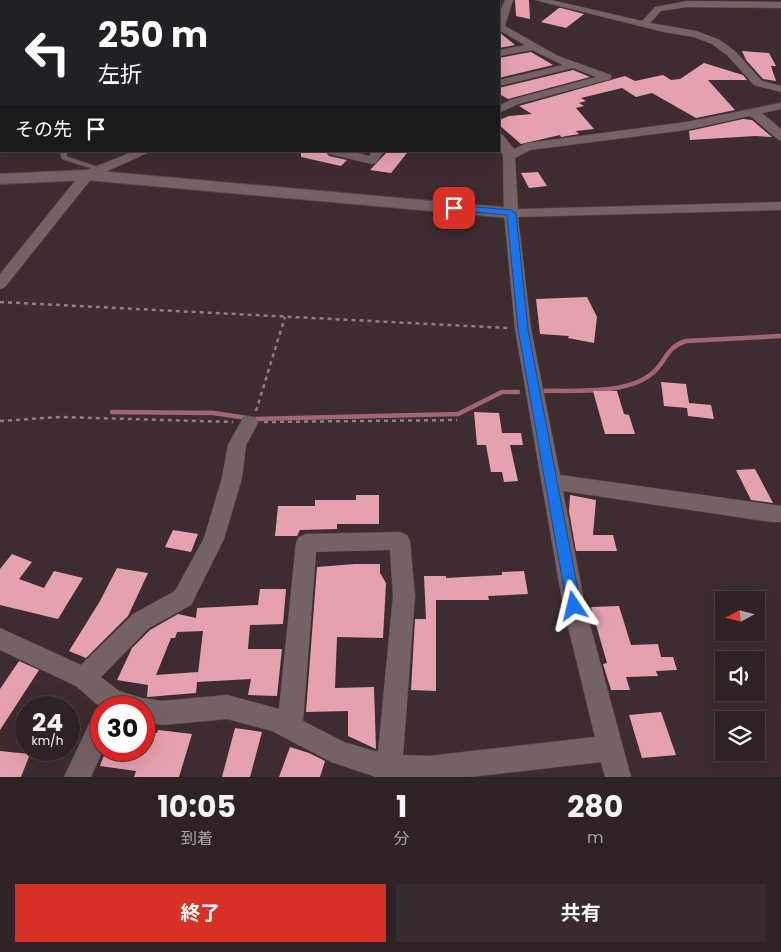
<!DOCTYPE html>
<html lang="ja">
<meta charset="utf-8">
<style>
body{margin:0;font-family:Poppins,"Noto Sans JP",sans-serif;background:#362a2c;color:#f1f3f6;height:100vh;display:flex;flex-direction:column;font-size:19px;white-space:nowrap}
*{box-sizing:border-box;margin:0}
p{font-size:16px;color:#a7a4a6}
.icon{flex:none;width:28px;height:28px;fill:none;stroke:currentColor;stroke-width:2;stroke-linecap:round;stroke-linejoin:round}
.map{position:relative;height:777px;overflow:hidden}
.panel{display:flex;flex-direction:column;background:#2e2224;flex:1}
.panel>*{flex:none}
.hud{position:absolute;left:0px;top:0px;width:500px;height:152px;box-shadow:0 5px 20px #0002,0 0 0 1px #493f41;background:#202124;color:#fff;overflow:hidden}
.needle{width:32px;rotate:263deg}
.tools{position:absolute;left:715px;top:591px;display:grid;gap:10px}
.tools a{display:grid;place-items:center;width:50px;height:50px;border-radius:0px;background:#2e2224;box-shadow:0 5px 20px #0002,0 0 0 1px #493f41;font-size:25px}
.speed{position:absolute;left:15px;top:696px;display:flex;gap:10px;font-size:25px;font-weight:700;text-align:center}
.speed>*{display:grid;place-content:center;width:65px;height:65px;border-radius:50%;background:#2e2224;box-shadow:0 5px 20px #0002,0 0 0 1px #493f41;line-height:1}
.speed small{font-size:12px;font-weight:400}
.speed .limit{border:8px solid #d22;background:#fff;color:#111}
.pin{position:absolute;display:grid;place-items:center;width:42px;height:42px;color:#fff;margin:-21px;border-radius:10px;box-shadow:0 2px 8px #0006}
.me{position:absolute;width:55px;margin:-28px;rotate:350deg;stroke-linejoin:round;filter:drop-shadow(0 0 4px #0008)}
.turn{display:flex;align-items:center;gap:18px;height:105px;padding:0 15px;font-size:22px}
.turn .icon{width:65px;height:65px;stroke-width:2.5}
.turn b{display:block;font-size:35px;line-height:42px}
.then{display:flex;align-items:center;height:48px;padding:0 15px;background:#0003;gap:10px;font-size:19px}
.eta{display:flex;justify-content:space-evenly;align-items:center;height:85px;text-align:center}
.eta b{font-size:30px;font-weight:700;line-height:35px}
.button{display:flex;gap:10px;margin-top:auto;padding:10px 15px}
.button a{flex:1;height:58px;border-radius:0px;background:#d93025;color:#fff;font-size:20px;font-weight:700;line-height:58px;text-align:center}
.button a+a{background:#362a2c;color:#f1f3f6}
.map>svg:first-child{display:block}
</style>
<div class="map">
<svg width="781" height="777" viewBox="0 0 781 777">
<rect width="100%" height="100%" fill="#3d2d30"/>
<!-- green -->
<polygon fill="#7d4b56" points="0,0 207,0 1,1 1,128"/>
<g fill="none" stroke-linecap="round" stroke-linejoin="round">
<!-- stream -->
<g stroke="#a46472" stroke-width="4.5">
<path d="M 539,391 C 571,390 624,395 650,375 C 666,364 664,348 686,341 L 781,336"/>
<polyline points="112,412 213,413 254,419 458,414 502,392 518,392"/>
</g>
</g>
<!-- building -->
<g fill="#e6a1af">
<polygon points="515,0 529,0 530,19 516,16"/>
<polygon points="559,8 561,8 584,14 566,28 541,22"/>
<polygon points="499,32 515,45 499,48"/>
<polygon points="742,51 769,53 776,66 771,66 776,81 763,79 746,60"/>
<polygon points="531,52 553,65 499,78 499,58"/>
<polygon points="704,63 743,75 747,80 708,80 735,110 696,118 652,93 636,97 622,88 581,98 586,101 579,103 584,106 576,108 594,129 576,131 579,134 561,137 560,135 521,144 499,125 499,120 509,116 532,114 519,106 625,76 635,81 663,75 671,80 680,79"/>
<polygon points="573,70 590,77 508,99 499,94 499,88"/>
<polygon points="743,119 752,120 772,137 755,136 690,140 689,131"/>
<polygon points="301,151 325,151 329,156 347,160 341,166 301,157"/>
<polygon points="388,151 407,153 391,173 370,170"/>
<polygon points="538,172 547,186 529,188 521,173"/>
<polygon points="587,297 597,317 594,343 568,338 569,336 540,334 536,299"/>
<polygon points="661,382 686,384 689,403 711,405 714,419 688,416 687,408 664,406"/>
<polygon points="593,391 617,391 624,414 629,415 635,434 605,434"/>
<polygon points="474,412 499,413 502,433 521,433 523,445 510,445 518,481 504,482 502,472 491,472 486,445 477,445"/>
<polygon points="755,469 773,503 751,500 736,470"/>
<polygon points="356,495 379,495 379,524 337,524 337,529 300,530 297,536 275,536 278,506 315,506 315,500 356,500"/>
<polygon points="570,495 596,500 593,535 613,535 617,551 576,551 569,511"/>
<polygon points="173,530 198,534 191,552 165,547"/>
<polygon points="12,554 32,562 19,579 44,588 54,571 83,578 58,619 0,605 0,569"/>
<polygon points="355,564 380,564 380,573 386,583 383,638 337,637 335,688 374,687 376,749 348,736 348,711 306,712 317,567"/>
<polygon points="117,568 148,573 128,616 86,658 69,651 100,601"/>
<polygon points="524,571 528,594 488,596 489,600 436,600 436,691 411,690 415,619 426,619 424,576 446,576 446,578 502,575 502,572"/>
<polygon points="260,589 286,589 283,624 250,625 248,649 282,649 277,696 248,695 251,679 197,682 203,631 177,632 175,638 171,638 156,675 198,672 196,693 147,697 148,685 117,680 132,648 150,630 178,614 196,618 197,608 258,605"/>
<polygon points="619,606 631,645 658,644 661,657 673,657 677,670 656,671 658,676 626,677 630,690 611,690 603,664 607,663 591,607"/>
<polygon points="19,661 39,670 0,730 0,689"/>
<polygon points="661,712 676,755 642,758 629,715"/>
<polygon points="235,728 262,732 250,777 222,777"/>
<polygon points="158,730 192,734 179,777 134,777 136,771 100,766 106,750 144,750 144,731 157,733"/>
<polygon points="290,747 309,753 325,761 320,777 279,777"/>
<polygon points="0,751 30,754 21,777 0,777"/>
</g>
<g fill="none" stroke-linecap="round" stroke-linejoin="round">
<!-- service casing -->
<g stroke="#57494c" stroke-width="2">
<g id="service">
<rect x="0" y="138" width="1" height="4"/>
<polygon points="60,151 66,151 67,157 104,169 101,171 62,159"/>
</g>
</g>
<!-- minor casing -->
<g stroke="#57494c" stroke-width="1">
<g id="minor">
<polygon points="253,0 264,0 265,1 253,1"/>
<polygon points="363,0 374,0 375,1 363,1"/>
<polygon points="505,0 513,0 505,26 558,56 611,75 611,79 518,104 499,113 499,106 510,100 596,77 573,68 499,86 499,80 563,65 532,50 499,56 499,50 525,45 499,30 499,15"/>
<polygon points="535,0 551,0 642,21 655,7 687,1 781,2 781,8 687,7 661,11 650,23 696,31 720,40 736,52 762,81 781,86 781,92 754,85 728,56 712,44 694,37 664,32"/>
<path d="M 781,103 L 781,109 L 762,113 L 781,129 L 781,141 C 777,140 756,120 750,116 L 686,130 L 530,150 L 515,158 L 518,209 L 781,202 L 781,210 L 518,217 L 531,329 L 560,475 L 781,506 L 781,522 L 771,522 L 563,491 L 585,606 L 631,777 L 605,777 L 601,762 L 470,777 L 376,777 L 331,762 L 272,731 L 227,719 L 162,725 L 144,721 L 144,708 L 101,708 L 76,686 L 0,650 L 0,628 L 81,665 L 133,614 L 175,591 L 204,538 L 222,478 L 228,445 L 243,418 L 249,416 L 255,418 L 258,423 L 246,445 L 242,478 L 224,539 L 191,605 L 149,628 L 101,677 L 119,691 L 142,698 L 162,701 L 227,695 L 279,709 L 296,543 L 299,537 L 306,534 L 400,532 L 407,535 L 410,541 L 415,596 L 403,755 L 428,756 L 595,737 L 563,606 L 515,329 L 504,213 L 503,156 L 499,145 L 499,134 L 503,135 L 514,149 L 527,143 L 686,122 ZM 390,550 L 393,596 L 378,752 L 344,742 L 303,721 L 316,552 Z"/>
<polygon points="135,151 152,151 92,178 5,287 0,289 0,274 82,172"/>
<polygon points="327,151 350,151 369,156 372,151 384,151 376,163 372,164 329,154"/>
<polygon points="101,715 101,750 103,750 91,777 64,777 92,718"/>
</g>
</g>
<!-- tertiary casing -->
<g stroke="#57494c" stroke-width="2">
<polygon id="tertiary" points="87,170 511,208 517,209 520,213 517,217 511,218 87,180 0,184 0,174"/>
</g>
<!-- path -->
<g stroke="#8d8082" stroke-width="2.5" stroke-dasharray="4 4" stroke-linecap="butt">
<polyline points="0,302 508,328"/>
<polyline points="256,411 285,317"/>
<polyline points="0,421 60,417 233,422"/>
<polyline points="264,422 457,420"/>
</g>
<!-- service -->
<use href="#service" fill="#756265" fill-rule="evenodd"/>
<!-- minor -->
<use href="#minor" fill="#756265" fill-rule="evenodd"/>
<!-- tertiary -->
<use href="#tertiary" fill="#756265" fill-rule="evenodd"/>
</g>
<!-- route -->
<polygon fill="#1a73e8" stroke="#114b97" points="454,205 511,210 516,213 528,329 581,606 579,610 574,612 569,610 567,606 518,329 507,215 451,210 451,206"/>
</svg>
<div class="tools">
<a><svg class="needle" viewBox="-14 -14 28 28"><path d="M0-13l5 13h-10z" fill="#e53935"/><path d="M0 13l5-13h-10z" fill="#a7a4a6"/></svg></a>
<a><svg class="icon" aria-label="sound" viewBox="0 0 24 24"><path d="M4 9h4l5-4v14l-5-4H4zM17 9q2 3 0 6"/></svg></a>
<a><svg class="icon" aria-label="layers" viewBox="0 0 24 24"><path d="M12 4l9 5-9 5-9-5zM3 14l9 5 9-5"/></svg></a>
</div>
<div class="speed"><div>24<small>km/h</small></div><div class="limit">30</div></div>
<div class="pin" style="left:454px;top:208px;background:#d93025"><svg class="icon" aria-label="arrive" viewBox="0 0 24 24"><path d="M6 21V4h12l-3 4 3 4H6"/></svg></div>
<svg class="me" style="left:574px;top:606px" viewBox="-20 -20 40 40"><path d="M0-17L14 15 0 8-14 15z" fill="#1a73e8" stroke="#fff" stroke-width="4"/></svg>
<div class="hud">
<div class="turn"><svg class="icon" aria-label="left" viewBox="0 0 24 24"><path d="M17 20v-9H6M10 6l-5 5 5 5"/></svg><div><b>250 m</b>左折</div></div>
<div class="then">その先<svg class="icon" aria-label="arrive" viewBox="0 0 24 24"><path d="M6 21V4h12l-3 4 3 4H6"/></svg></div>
</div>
</div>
<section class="panel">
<div class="eta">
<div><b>10:05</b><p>到着</p></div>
<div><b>1</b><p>分</p></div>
<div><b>280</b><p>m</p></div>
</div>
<div class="button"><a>終了</a><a>共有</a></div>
</section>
